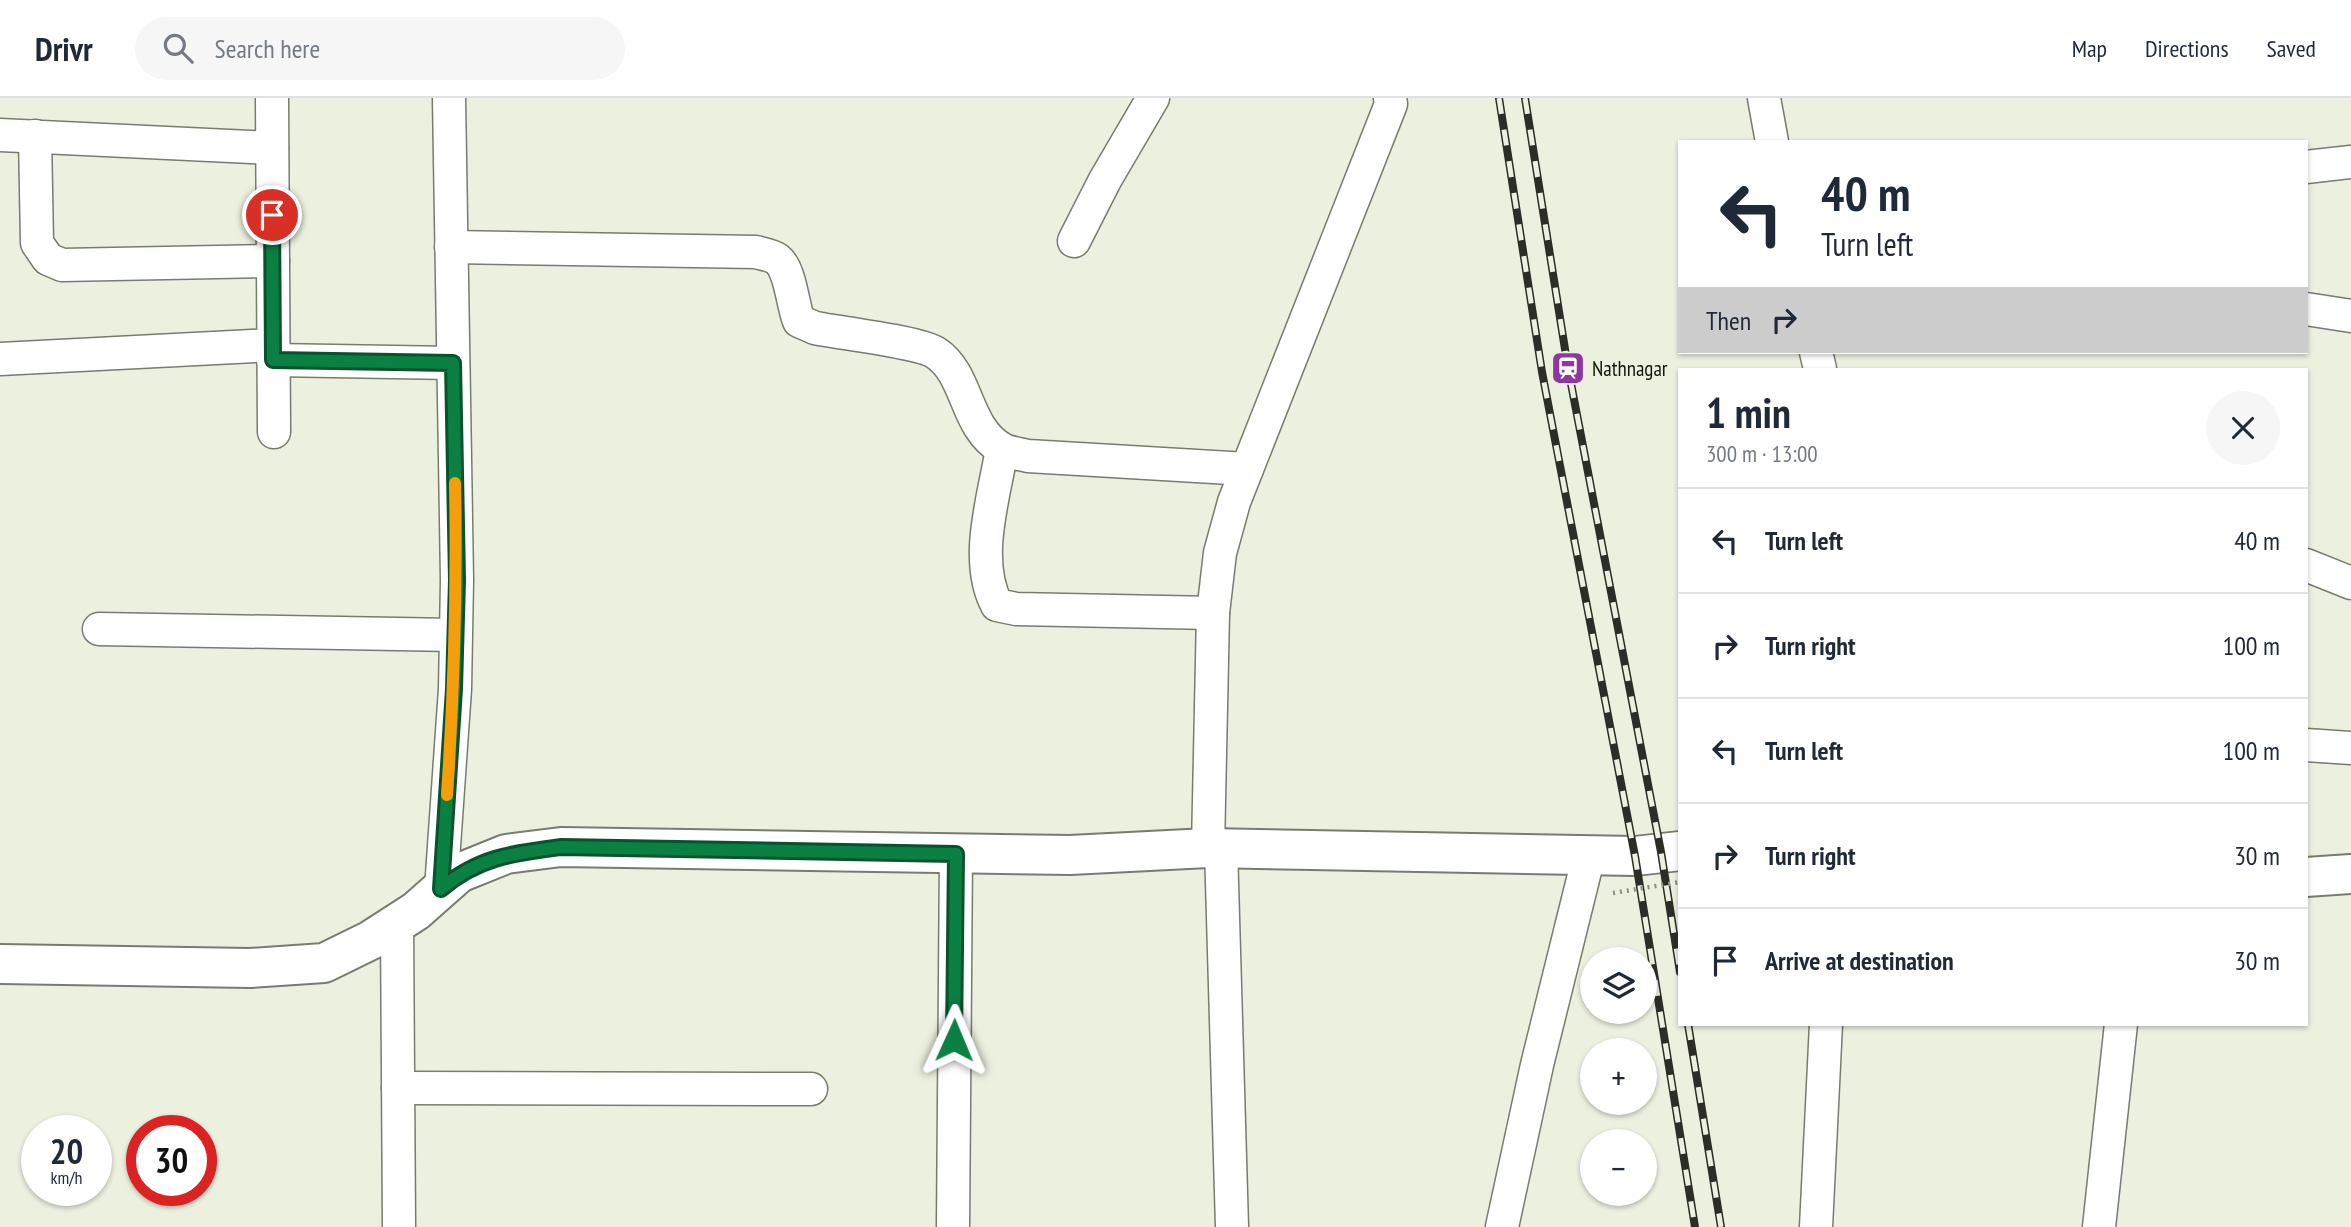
<!DOCTYPE html>
<meta charset="utf-8">
<style>
body{margin:0;font-family:"PT Sans Narrow",sans-serif;background:#f6f6f7;color:#1f2937;height:100vh;display:flex;flex-direction:column;font-size:26px;white-space:nowrap}
*{box-sizing:border-box;margin:0}
p{font-size:23px;color:#747a83}
.icon{flex:none;width:38px;height:38px;fill:none;stroke:currentColor;stroke-width:2;stroke-linecap:round;stroke-linejoin:round}
.map{position:relative;flex:1;overflow:hidden}
.side{position:absolute;left:1678px;top:270px;width:630px;height:658px;display:flex;flex-direction:column;background:#fff;border-radius:0px;box-shadow:0 2px 5px #0004}
.side>*{flex:none}
.hud{position:absolute;left:1678px;top:42px;width:630px;height:214px;border-radius:0px;box-shadow:0 2px 5px #0004;background:#fff;color:#1f2937;overflow:hidden}
.fabs{position:absolute;left:1580px;top:849px;display:grid;gap:14px}
.fabs a{display:grid;place-items:center;width:77px;height:77px;border-radius:50%;background:#fff;box-shadow:0 2px 5px #0004;font-size:35px}
.speed{position:absolute;left:21px;top:1017px;display:flex;gap:14px;font-size:35px;font-weight:700;text-align:center}
.speed>*{display:grid;place-content:center;width:91px;height:91px;border-radius:50%;background:#fff;box-shadow:0 2px 5px #0004;line-height:1}
.speed small{font-size:18px;font-weight:400}
.speed .limit{border:10px solid #d22;background:#fff;color:#111}
.pin{position:absolute;display:grid;place-items:center;width:60px;height:60px;color:#fff;margin:-30px;border:4px solid #fff;border-radius:50%;box-shadow:0 2px 7px #0007}
.me{position:absolute;width:77px;margin:-38px;rotate:1deg;stroke-linejoin:round;filter:drop-shadow(0 0 5px #0008)}
.turn{display:flex;align-items:center;gap:24px;height:147px;padding:0 28px;font-size:32px}
.turn .icon{width:91px;height:91px;stroke-width:2.5}
.turn b{display:block;font-size:49px;line-height:60px}
.then{display:flex;align-items:center;height:66px;padding:0 28px;background:#0003;gap:14px;font-size:26px}
.round{display:grid;place-items:center;flex:none;width:74px;height:74px;border-radius:37px;background:#f6f6f7}
.headline{display:flex;align-items:center;justify-content:space-between;height:119px;padding:0 28px}
h1{font-size:42px;font-weight:600;line-height:52px}
ul{padding:0;list-style:none}
li{display:flex;align-items:center;gap:21px;height:105px;padding:0 28px;border-top:2px solid #e0e1e3}
li div{flex:1}
li b{display:block;font-size:26px}
li em{font-style:normal}
header{display:flex;align-items:center;gap:42px;box-sizing:border-box;height:98px;padding:0 35px;background:#fff;border-bottom:2px solid #e0e1e3}
header strong{font-size:33px}
nav{display:flex;gap:38px;margin-inline-start:auto;font-size:24px}
.search{width:490px;height:63px;background:#f6f6f7;display:flex;align-items:center;gap:18px;box-sizing:border-box;padding:0 24px;border-radius:38px;color:#747a83;font-size:26px}
.map>svg:first-child{display:block}
</style>
<header>
<strong>Drivr</strong>
<div class="search"><svg class="icon" aria-label="search" viewBox="0 0 24 24"><circle cx="10" cy="10" r="6"/><path d="M15 15l6 6"/></svg>Search here</div>
<nav><a>Map</a><a>Directions</a><a>Saved</a></nav>
</header>
<div class="map">
<svg width="2351" height="1129" viewBox="0 0 2351 1129">
<rect width="100%" height="100%" fill="#ecf0df"/>
<g fill="none" stroke-linecap="round" stroke-linejoin="round">
<!-- street casing -->
<g stroke="#787c6c" stroke-width="35">
<g id="street">
<polyline points="272,0 274,334"/>
<polyline points="1764,0 1772,44"/>
<polyline points="0,37 272,50"/>
<polyline points="35,38 37,145 48,161 62,167 273,163"/>
<polyline points="2306,69 2351,64"/>
<polyline points="1074,143 1105,82 1153,0"/>
<path d="M 451,149 L 756,154 C 763,156 771,157 777,161 C 791,172 792,206 799,223 L 815,230 C 839,235 920,244 936,255 C 969,277 964,329 1002,351 C 1009,355 1020,356 1028,358 L 1247,371"/>
<polyline points="2306,211 2351,218"/>
<polyline points="1816,254 1820,271"/>
<polyline points="0,261 273,247"/>
<polyline points="273,262 453,265"/>
<path d="M 1002,351 C 994,399 973,462 997,507 L 1016,511 L 1213,515"/>
<polyline points="2306,467 2351,485"/>
<polyline points="99,531 455,537"/>
<polyline points="2306,647 2351,650"/>
<polyline points="1208,750 1213,515 1220,455 1234,404 1391,6 1390,0"/>
<polyline points="1221,750 1232,1129"/>
<polyline points="441,791 455,591 457,482 449,0"/>
<polyline points="397,825 399,1129"/>
<polyline points="398,990 811,991"/>
<polyline points="953,1129 956,756"/>
<polyline points="1502,1129 1537,967 1589,757"/>
<polyline points="1816,1129 1826,926"/>
<polyline points="2099,1129 2121,926"/>
</g>
</g>
<!-- secondary casing -->
<g stroke="#787c6c" stroke-width="42">
<g id="secondary">
<polyline points="2306,779 2351,776"/>
<polyline points="0,866 250,870 324,865 371,842 416,813 459,775 506,756 561,749 1070,757 1208,750 1635,758 1680,753"/>
</g>
</g>
<!-- street -->
<use href="#street" stroke="#fff" stroke-width="32"/>
<!-- secondary -->
<use href="#secondary" stroke="#fff" stroke-width="38"/>
<!-- rail casing -->
<g stroke="#2c2d26" stroke-width="8">
<g id="rail">
<polyline points="1499,0 1542,274 1635,758 1695,1129"/>
<polyline points="1525,0 1568,270 1661,754 1680,874"/>
<polyline points="1688,926 1721,1129"/>
</g>
</g>
<!-- rail -->
<use href="#rail" stroke="#ecf0df" stroke-width="5" stroke-dasharray="16" stroke-linecap="butt"/>
<!-- path-bridge -->
<polyline stroke="#8e9084" stroke-width="4.5" stroke-dasharray="2 5" stroke-linecap="butt" points="1613,795 1680,784"/>
</g>
<g fill="none" stroke-linecap="round" stroke-linejoin="round">
<!-- route casing -->
<g stroke="#07532c" stroke-width="18">
<path id="route" d="M 272,117 L 273,262 L 453,265 L 457,482 L 454,591 L 441,791 C 478,759 514,755 561,749 L 956,756 L 954,942"/>
</g>
<!-- route -->
<use href="#route" stroke="#0b8043" stroke-width="12"/>
<!-- slow -->
<path stroke="#f59e0b" stroke-width="12" d="M 447,697 C 454,593 457,490 455,385"/>
</g>
<!-- icons -->
<defs>
<g id="station-square" transform="scale(1.75)"><rect x="-9" y="-9" width="18" height="18" rx="4" fill="#8f36a2" stroke="#ecf0df"/><path d="M-3-6H3Q5-6 5-4V2Q5 4 3 4L4.5 6H3L1.5 4h-3L-3 6H-4.5L-3 4Q-5 4-5 2V-4Q-5-6-3-6ZM-3.5-4v3h7v-3ZM-3.5 1v1.5H-2V1ZM2 1v1.5H3.5V1Z" fill="#fff"/></g>
</defs>
<g fill-rule="evenodd">
<use href="#station-square" x="1568" y="270"/>
</g>
<g text-anchor="middle" dominant-baseline="central" stroke-width="5" stroke-linejoin="round" paint-order="stroke">
<!-- poi labels -->
<g font-size="21" fill="#13140e" stroke="#ecf0df" text-anchor="start">
<text x="1592" y="270">Nathnagar</text>
</g>
</g>
</svg>
<div class="fabs">
<a><svg class="icon" aria-label="layers" viewBox="0 0 24 24"><path d="M12 4l9 5-9 5-9-5zM3 14l9 5 9-5"/></svg></a>
<a>+</a>
<a>−</a>
</div>
<div class="speed"><div>20<small>km/h</small></div><div class="limit">30</div></div>
<div class="pin" style="left:272px;top:117px;background:#d93025"><svg class="icon" aria-label="arrive" viewBox="0 0 24 24"><path d="M6 21V4h12l-3 4 3 4H6"/></svg></div>
<svg class="me" style="left:954px;top:942px" viewBox="-20 -20 40 40"><path d="M0-17L14 15 0 8-14 15z" fill="#0b8043" stroke="#fff" stroke-width="4"/></svg>
<div class="hud">
<div class="turn"><svg class="icon" aria-label="left" viewBox="0 0 24 24"><path d="M17 20v-9H6M10 6l-5 5 5 5"/></svg><div><b>40 m</b>Turn left</div></div>
<div class="then">Then<svg class="icon" aria-label="right" viewBox="0 0 24 24"><path d="M7 20v-9h11M14 6l5 5-5 5"/></svg></div>
</div>
<section class="side">
<div class="headline"><div><h1>1 min</h1><p>300 m · 13:00</p></div><a class="round"><svg class="icon" aria-label="close" viewBox="0 0 24 24"><path d="M6 6l12 12M18 6L6 18"/></svg></a></div>
<ul>
<li><svg class="icon" aria-label="left" viewBox="0 0 24 24"><path d="M17 20v-9H6M10 6l-5 5 5 5"/></svg><div><b>Turn left</b></div><em>40 m</em></li>
<li><svg class="icon" aria-label="right" viewBox="0 0 24 24"><path d="M7 20v-9h11M14 6l5 5-5 5"/></svg><div><b>Turn right</b></div><em>100 m</em></li>
<li><svg class="icon" aria-label="left" viewBox="0 0 24 24"><path d="M17 20v-9H6M10 6l-5 5 5 5"/></svg><div><b>Turn left</b></div><em>100 m</em></li>
<li><svg class="icon" aria-label="right" viewBox="0 0 24 24"><path d="M7 20v-9h11M14 6l5 5-5 5"/></svg><div><b>Turn right</b></div><em>30 m</em></li>
<li><svg class="icon" aria-label="arrive" viewBox="0 0 24 24"><path d="M6 21V4h12l-3 4 3 4H6"/></svg><div><b>Arrive at destination</b></div><em>30 m</em></li>
</ul>
</section>
</div>
